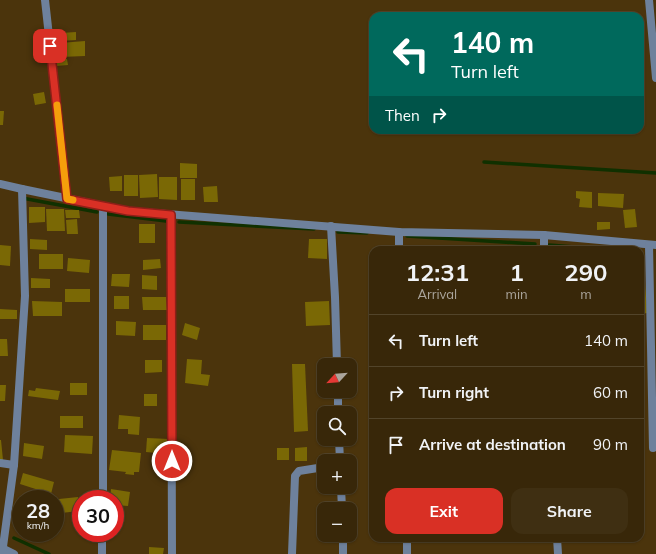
<!DOCTYPE html>
<meta charset="utf-8">
<style>
body{margin:0;font-family:Mulish,sans-serif;background:#3f2f12;color:#f1f3f6;height:100vh;display:flex;flex-direction:column;font-size:15px;white-space:nowrap}
*{box-sizing:border-box;margin:0}
p{font-size:13px;color:#aba59c}
.icon{flex:none;width:22px;height:22px;fill:none;stroke:currentColor;stroke-width:2;stroke-linecap:round;stroke-linejoin:round}
.map{position:relative;flex:1;overflow:hidden}
.side{position:absolute;left:369px;top:246px;width:275px;height:296px;display:flex;flex-direction:column;background:#382709;border-radius:12px;box-shadow:0 1px 3px #0004,0 0 0 1px #52442a}
.side>*{flex:none}
.banner{position:absolute;left:369px;top:12px;width:275px;height:122px;border-radius:12px;box-shadow:0 1px 3px #0004,0 0 0 1px #52442a;background:#00695c;color:#fff;overflow:hidden}
.needle{width:26px;rotate:244deg}
.buttons{position:absolute;left:317px;top:358px;display:grid;gap:8px}
.buttons a{display:grid;place-items:center;width:40px;height:40px;border-radius:8px;background:#382709;box-shadow:0 1px 3px #0004,0 0 0 1px #52442a;font-size:20px}
.speed{position:absolute;left:12px;top:490px;display:flex;gap:8px;font-size:20px;font-weight:700;text-align:center}
.speed>*{display:grid;place-content:center;width:52px;height:52px;border-radius:50%;background:#382709;box-shadow:0 1px 3px #0004,0 0 0 1px #52442a;line-height:1}
.speed small{font-size:10px;font-weight:400}
.speed .limit{border:6px solid #d22;background:#fff;color:#111}
.pin{position:absolute;display:grid;place-items:center;width:34px;height:34px;color:#fff;margin:-17px;border-radius:8px;box-shadow:0 2px 6px #0006}
.me{position:absolute;width:44px;margin:-22px;rotate:0deg;stroke-linejoin:round;filter:drop-shadow(0 0 3px #0008)}
.turn{display:flex;align-items:center;gap:14px;height:84px;padding:0 16px;font-size:18px}
.turn .icon{width:52px;height:52px;stroke-width:2.5}
.turn b{display:block;font-size:28px;line-height:34px}
.then{display:flex;align-items:center;height:38px;padding:0 16px;background:#0003;gap:8px;font-size:15px}
.eta{display:flex;justify-content:space-evenly;align-items:center;height:68px;text-align:center}
.eta b{font-size:24px;font-weight:700;line-height:28px}
.primary-button{display:flex;gap:8px;margin-top:auto;padding:8px 16px}
.primary-button a{flex:1;height:46px;border-radius:12px;background:#d93025;color:#fff;font-size:16px;font-weight:700;line-height:46px;text-align:center}
.primary-button a+a{background:#3f2f12;color:#f1f3f6}
ul{padding:0;list-style:none}
li{display:flex;align-items:center;gap:12px;height:52px;padding:0 16px;border-top:1px solid #52442a}
li div{flex:1}
li b{display:block;font-size:15px}
li em{font-style:normal}
.map>svg:first-child{display:block}
</style>
<div class="map">
<svg width="656" height="554" viewBox="0 0 656 554">
<rect width="100%" height="100%" fill="#4b340c"/>
<g fill="none" stroke-linecap="round" stroke-linejoin="round">
<!-- stream -->
<g stroke="#103000" stroke-width="3.5">
<polyline points="484,162 656,173"/>
<polyline points="22,198 97,212"/>
<polyline points="108,214 166,221"/>
<polyline points="179,222 314,229"/>
<polyline points="338,232 367,233"/>
<polyline points="407,236 535,244"/>
<polyline points="549,245 612,250"/>
<polyline points="640,252 641,252"/>
<polyline points="14,538 49,554"/>
</g>
</g>
<!-- building -->
<g fill="#7a6805">
<polygon points="76,32 76,40 60,41 60,33"/>
<polygon points="85,41 85,56 61,57 60,43"/>
<polygon points="56,59 67,59 68,65 56,66"/>
<polygon points="44,92 46,103 35,105 33,94"/>
<polygon points="0,111 4,111 3,125 0,125"/>
<polygon points="180,163 197,164 197,178 180,178"/>
<polygon points="157,174 158,197 140,198 139,175"/>
<rect x="124" y="175" width="14" height="21"/>
<polygon points="122,176 122,191 110,191 109,177"/>
<polygon points="159,177 177,177 177,200 159,199"/>
<rect x="181" y="179" width="14" height="21"/>
<polygon points="217,186 218,202 204,202 203,187"/>
<polygon points="576,191 592,192 592,208 579,207 580,199 576,198"/>
<polygon points="598,193 624,194 623,208 598,206"/>
<polygon points="29,207 45,207 45,222 29,223"/>
<polygon points="46,209 64,209 65,231 47,231"/>
<polygon points="635,209 637,227 625,228 623,210"/>
<polygon points="65,210 79,210 80,218 66,218"/>
<polygon points="77,219 78,234 67,234 66,220"/>
<polygon points="597,222 610,222 610,229 597,230"/>
<rect x="139" y="224" width="16" height="19"/>
<polygon points="30,239 47,240 47,250 30,249"/>
<polygon points="309,239 327,239 327,259 308,258"/>
<polygon points="0,245 11,246 10,266 0,265"/>
<rect x="39" y="254" width="24" height="15"/>
<polygon points="68,258 90,260 89,273 67,271"/>
<polygon points="160,259 161,268 143,270 143,260"/>
<polygon points="112,274 130,274 129,287 111,286"/>
<polygon points="142,275 157,276 157,290 142,289"/>
<polygon points="31,278 50,279 50,288 31,288"/>
<polygon points="640,283 645,283 647,313 640,314"/>
<rect x="65" y="289" width="25" height="13"/>
<rect x="114" y="296" width="15" height="13"/>
<polygon points="142,297 166,297 167,310 143,310"/>
<polygon points="32,301 62,302 62,316 33,316"/>
<polygon points="329,301 330,325 306,326 305,302"/>
<polygon points="0,309 17,310 17,319 0,319"/>
<polygon points="116,321 136,322 135,336 116,335"/>
<polygon points="185,323 200,328 197,340 182,335"/>
<rect x="143" y="325" width="23" height="15"/>
<polygon points="0,339 7,339 8,356 0,356"/>
<polygon points="187,359 202,360 201,374 210,375 208,386 185,383"/>
<polygon points="145,360 162,360 162,372 145,373"/>
<polygon points="292,364 305,364 308,431 294,432"/>
<rect x="70" y="383" width="17" height="12"/>
<polygon points="0,385 6,385 5,401 0,401"/>
<polygon points="36,388 60,391 58,400 28,396 29,390 35,391"/>
<rect x="144" y="394" width="13" height="12"/>
<polygon points="119,415 140,417 139,435 128,434 128,429 118,429"/>
<rect x="60" y="416" width="23" height="12"/>
<polygon points="65,435 93,436 92,454 64,452"/>
<polygon points="147,438 169,439 168,454 146,452"/>
<polygon points="0,440 1,440 3,460 0,460"/>
<polygon points="24,443 44,446 42,459 23,456"/>
<polygon points="307,447 307,461 295,461 295,448"/>
<rect x="277" y="448" width="12" height="12"/>
<polygon points="112,450 141,453 139,472 134,472 134,475 125,474 126,472 109,470"/>
<polygon points="23,473 54,482 51,494 20,484"/>
<polygon points="111,489 130,492 128,506 115,505 115,499 110,499"/>
<polygon points="78,497 79,511 61,513 59,499"/>
<rect x="318" y="516" width="6" height="14"/>
<polygon points="149,547 164,548 163,554 149,554"/>
</g>
<g fill="none" stroke-linecap="round" stroke-linejoin="round">
<!-- minor -->
<g stroke="#6e819c" stroke-width="8">
<polyline points="45,0 67,199"/>
<polyline points="649,0 656,78"/>
<polyline points="0,184 22,189 128,211 399,232 544,235 656,245"/>
<polyline points="171,215 172,554"/>
<polyline points="331,226 335,297 337,365"/>
<polyline points="399,232 399,250"/>
<polyline points="544,235 544,250"/>
<polyline points="649,245 653,448"/>
<polyline points="338,391 338,413"/>
<polyline points="339,439 340,461"/>
<polyline points="0,463 14,465"/>
<polyline points="341,487 342,509"/>
<polyline points="103,499 103,206"/>
<polyline points="343,535 343,554"/>
<polyline points="407,538 407,554"/>
<polyline points="557,538 558,554"/>
<polyline points="2,548 14,554"/>
<polyline points="2,554 14,465 25,296 22,189"/>
<polyline points="102,554 102,533"/>
<polyline points="292,554 295,476 299,471 324,467"/>
</g>
</g>
<g fill="none" stroke-linecap="round" stroke-linejoin="round">
<!-- route casing -->
<g stroke="#8d1f18" stroke-width="10">
<polyline id="route" points="50,46 67,199 128,211 171,215 172,461"/>
</g>
<!-- route -->
<use href="#route" stroke="#d93025" stroke-width="7"/>
<!-- slow -->
<polyline stroke="#f59e0b" stroke-width="7" points="57,105 67,199 73,200"/>
</g>
</svg>
<div class="buttons">
<a><svg class="needle" viewBox="-14 -14 28 28"><path d="M0-13l5 13h-10z" fill="#e53935"/><path d="M0 13l5-13h-10z" fill="#aba59c"/></svg></a>
<a><svg class="icon" aria-label="search" viewBox="0 0 24 24"><circle cx="10" cy="10" r="6"/><path d="M15 15l6 6"/></svg></a>
<a>+</a>
<a>−</a>
</div>
<div class="speed"><div>28<small>km/h</small></div><div class="limit">30</div></div>
<div class="pin" style="left:50px;top:46px;background:#d93025"><svg class="icon" aria-label="arrive" viewBox="0 0 24 24"><path d="M6 21V4h12l-3 4 3 4H6"/></svg></div>
<svg class="me" style="left:172px;top:461px" viewBox="-20 -20 40 40"><circle r="17" fill="#d93025" stroke="#fff" stroke-width="3"/><path d="M0-11L8 9 0 5-8 9z" fill="#fff"/></svg>
<div class="banner">
<div class="turn"><svg class="icon" aria-label="left" viewBox="0 0 24 24"><path d="M17 20v-9H6M10 6l-5 5 5 5"/></svg><div><b>140 m</b>Turn left</div></div>
<div class="then">Then<svg class="icon" aria-label="right" viewBox="0 0 24 24"><path d="M7 20v-9h11M14 6l5 5-5 5"/></svg></div>
</div>
<section class="side">
<div class="eta">
<div><b>12:31</b><p>Arrival</p></div>
<div><b>1</b><p>min</p></div>
<div><b>290</b><p>m</p></div>
</div>
<ul>
<li><svg class="icon" aria-label="left" viewBox="0 0 24 24"><path d="M17 20v-9H6M10 6l-5 5 5 5"/></svg><div><b>Turn left</b></div><em>140 m</em></li>
<li><svg class="icon" aria-label="right" viewBox="0 0 24 24"><path d="M7 20v-9h11M14 6l5 5-5 5"/></svg><div><b>Turn right</b></div><em>60 m</em></li>
<li><svg class="icon" aria-label="arrive" viewBox="0 0 24 24"><path d="M6 21V4h12l-3 4 3 4H6"/></svg><div><b>Arrive at destination</b></div><em>90 m</em></li>
</ul>
<div class="primary-button"><a>Exit</a><a>Share</a></div>
</section>
</div>
